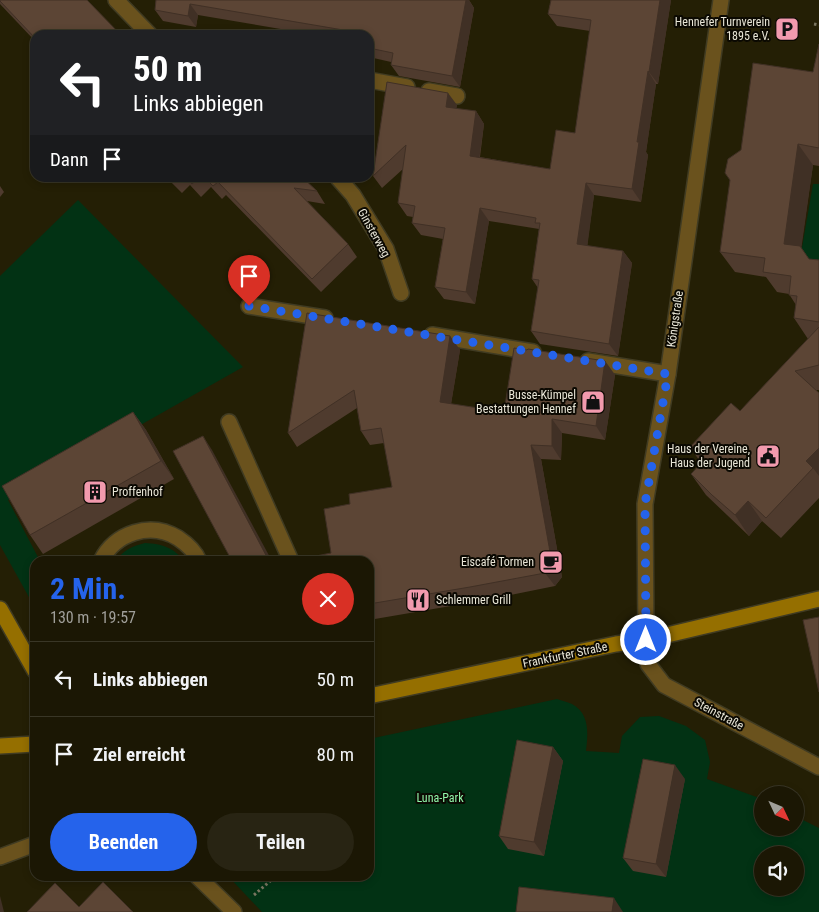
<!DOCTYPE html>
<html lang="de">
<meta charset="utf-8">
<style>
body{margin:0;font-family:"Roboto Condensed",sans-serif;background:#282413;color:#f1f3f6;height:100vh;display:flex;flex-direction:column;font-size:19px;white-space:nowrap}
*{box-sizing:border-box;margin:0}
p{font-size:16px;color:#a09f9a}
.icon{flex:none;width:28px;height:28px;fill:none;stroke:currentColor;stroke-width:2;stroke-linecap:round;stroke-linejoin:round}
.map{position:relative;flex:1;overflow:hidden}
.drawer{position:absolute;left:30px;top:556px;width:344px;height:325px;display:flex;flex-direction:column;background:#1b1704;border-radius:15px;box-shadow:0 2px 8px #0003,0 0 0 1px #393626}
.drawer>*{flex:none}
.top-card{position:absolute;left:30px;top:30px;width:344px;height:152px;border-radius:15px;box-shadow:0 2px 8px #0003,0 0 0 1px #393626;background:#202124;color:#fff;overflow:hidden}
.needle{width:32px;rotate:134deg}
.fabs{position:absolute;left:754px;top:786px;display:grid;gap:10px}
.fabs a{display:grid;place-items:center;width:50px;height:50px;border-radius:50%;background:#1b1704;box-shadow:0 2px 8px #0003,0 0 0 1px #393626;font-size:25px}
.pin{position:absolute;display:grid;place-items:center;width:42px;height:42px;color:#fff;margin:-51px -21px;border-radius:50% 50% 50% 0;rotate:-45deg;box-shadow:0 0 5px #0007}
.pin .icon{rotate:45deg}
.me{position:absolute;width:55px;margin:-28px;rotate:0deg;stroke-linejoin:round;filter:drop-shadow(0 0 4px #0008)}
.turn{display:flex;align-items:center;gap:18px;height:105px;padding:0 20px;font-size:22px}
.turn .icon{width:65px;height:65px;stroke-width:2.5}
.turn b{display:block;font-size:35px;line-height:42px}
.then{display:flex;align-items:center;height:48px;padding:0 20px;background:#0003;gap:10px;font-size:19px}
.round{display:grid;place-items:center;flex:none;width:52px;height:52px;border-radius:26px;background:#282413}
.overview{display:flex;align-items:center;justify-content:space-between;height:85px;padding:0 20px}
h1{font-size:30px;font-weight:700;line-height:38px;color:#2563eb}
.cta{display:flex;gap:10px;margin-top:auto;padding:10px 20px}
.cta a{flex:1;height:58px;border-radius:30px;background:#2563eb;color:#fff;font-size:20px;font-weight:700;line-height:58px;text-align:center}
.cta a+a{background:#282413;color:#f1f3f6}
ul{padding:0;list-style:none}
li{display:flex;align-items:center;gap:15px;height:75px;padding:0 20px;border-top:1px solid #393626}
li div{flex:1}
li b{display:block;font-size:19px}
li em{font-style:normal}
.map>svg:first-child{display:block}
</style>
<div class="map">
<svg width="819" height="912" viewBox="0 0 819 912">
<rect width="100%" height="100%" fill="#241f05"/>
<!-- green -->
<g fill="#023214" fill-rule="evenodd">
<polygon points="813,184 819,184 819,263 800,259"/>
<polygon points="78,200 243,367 8,500 40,561 35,561 35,608 0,545 0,276"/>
<path d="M 145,543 C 162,544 173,547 184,561 L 116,561 C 123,550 133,546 145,543 Z"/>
<path d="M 557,699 C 562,701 568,702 572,704 C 590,714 588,733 586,751 L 619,753 L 622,736 L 640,717 L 659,716 L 686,726 L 705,740 L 710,762 L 707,779 L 762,799 L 762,828 L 795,828 L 795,816 L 819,828 L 819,912 L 262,912 L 228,876 L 369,876 L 369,739 ZM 762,855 L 795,855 L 795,888 L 762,888 Z"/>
</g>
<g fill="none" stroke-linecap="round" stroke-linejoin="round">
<!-- lane casing -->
<g stroke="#403b22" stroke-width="18">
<g id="lane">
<polyline points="249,306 325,318"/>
<polyline points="432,335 533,352"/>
<polyline points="588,361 668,374"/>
<polyline points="229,422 291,561"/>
<path d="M 101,561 C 115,533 150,521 178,538 C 187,544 195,551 199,561"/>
<polyline points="0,857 35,844"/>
</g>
</g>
<!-- street casing -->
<g stroke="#403b22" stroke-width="18">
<g id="street">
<polyline points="116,0 150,35"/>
<polyline points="721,0 668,374 645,504 646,640 648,664 664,685 819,767"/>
<polyline points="369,80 407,87"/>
<polyline points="429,91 457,96"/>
<polyline points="338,178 353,195 386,249 401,293"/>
<polyline points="197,876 234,912"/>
</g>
</g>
<!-- secondary casing -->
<g stroke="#403b22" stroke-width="18">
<g id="secondary">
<polyline points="0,609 35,671"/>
<polyline points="369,696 616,644 646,640 819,599"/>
<polyline points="0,746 35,744"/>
</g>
</g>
<!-- path -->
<g stroke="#797560" stroke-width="3" stroke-dasharray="2.5 2.5" stroke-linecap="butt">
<polyline points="814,24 819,25"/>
<polyline points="369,754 373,723"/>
<polyline points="254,895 276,876"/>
</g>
<!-- lane -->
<use href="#lane" stroke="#6a521d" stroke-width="15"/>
<!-- street -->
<use href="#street" stroke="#6a521d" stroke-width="15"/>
<!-- secondary -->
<use href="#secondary" stroke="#956f00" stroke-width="15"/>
</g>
<!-- wall -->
<g fill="#4f3b2e">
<polygon points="0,0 35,35 35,41 0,4"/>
<polygon points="156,0 469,0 474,8 460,87 399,76 391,65 391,62 369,57 369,35 316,35 198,15 196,27 163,21 155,10"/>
<polygon points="551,0 671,0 658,84 656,84 646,152 648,155 641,202 594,195 587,246 623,251 632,263 618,356 540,344 531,331 538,288 532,279 539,229 489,221 475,304 444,299 435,287 443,239 421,235 412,223 413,217 407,216 398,203 403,169 382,188 373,176 387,82 457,105 456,109 476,111 484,124 480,157 550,169 575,133 590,31 557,26 548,14"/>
<polygon points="819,44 819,166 813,165 801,247 809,259 819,260 819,390 816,390 819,393 819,498 781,538 762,521 749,536 727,515 706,495 691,474 701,463 690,447 740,411 808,339 794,318 796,305 789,294 777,292 766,277 735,272 720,252 741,150 813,72"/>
<polygon points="167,178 303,178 317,191 325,204 307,201 348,244 357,257 321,292 226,195 222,199 211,187 201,197 190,185 182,193"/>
<polygon points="0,186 4,192 0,197"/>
<polygon points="307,313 450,336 460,350 451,404 504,412 605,361 615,375 605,440 562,433 561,460 541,459 562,577 555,586 480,601 369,620 369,561 331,553 350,504 392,487 384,443 370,445 361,431 357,408 297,447 288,433"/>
<polygon points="133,412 146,430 174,479 43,554 30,535"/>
<polygon points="553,747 563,761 544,856 508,849 499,836"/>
<polygon points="685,779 666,877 633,871 623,858"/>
</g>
<!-- shaded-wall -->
<g fill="#403025">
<polygon points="466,0 469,0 474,8 460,87 452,76"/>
<polygon points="660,0 671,0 658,84 649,72"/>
<polygon points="190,4 198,15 196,27 188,16"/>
<polygon points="648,71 656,84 646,152 648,155 641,202 632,189 637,142"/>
<polygon points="448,93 457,105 454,120 446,107"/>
<polygon points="476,111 484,124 478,168 470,156"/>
<polygon points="798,144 813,165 799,265 784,244"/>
<polygon points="586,183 594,195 586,257 577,244"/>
<polygon points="480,208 489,221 475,304 466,292"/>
<polygon points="623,251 632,263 618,356 609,344"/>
<polygon points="450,336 460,350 449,416 440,402"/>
<polygon points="605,361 615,375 605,440 596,426"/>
<polygon points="133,412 146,430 174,479 161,461"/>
<polygon points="552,419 562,433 561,460 552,446"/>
<polygon points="203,436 212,450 272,561 269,561"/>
<polygon points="531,445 541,459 562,577 555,586 545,573"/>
<polygon points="819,448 819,476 813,468 806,461"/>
<polygon points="748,501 762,521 749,536 735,515"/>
<polygon points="553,747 563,761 544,856 534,842"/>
<polygon points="675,765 685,779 666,877 656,864"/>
<polygon points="0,896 4,912 0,912"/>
<polygon points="614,898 623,912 612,912"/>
</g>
<!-- building -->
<g fill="#5c4535" stroke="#403025">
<polygon points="0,0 87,0 121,35 35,35 35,38 0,1"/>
<polygon points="156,0 466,0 452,76 391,65 393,53 369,48 369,35 354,35 355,32 190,4 188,16 155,10"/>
<polygon points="551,0 660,0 649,72 648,71 637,142 639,142 632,189 586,183 577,244 623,251 609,344 531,331 539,280 532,279 540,223 535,223 536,218 480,208 466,292 435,287 445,228 412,223 415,206 398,203 406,145 373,176 387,82 448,93 446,107 476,111 470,156 550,169 556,130 575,133 591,20 548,14"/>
<polygon points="819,44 819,148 798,144 784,244 800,246 809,259 819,260 819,322 794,318 797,296 789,295 791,276 763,272 765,258 720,252 730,180 725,173 728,159 741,150 753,63 813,72"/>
<polygon points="186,178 199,178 192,184"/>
<polygon points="205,178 303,178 317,191 294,188 348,244 312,279 218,182 213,186"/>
<polygon points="307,313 450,336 440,402 504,412 514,348 527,350 528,349 605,361 596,426 552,419 552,446 531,445 552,563 545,573 470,587 369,604 369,561 291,561 331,553 324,509 350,504 349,494 392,487 381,428 361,431 354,390 288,433"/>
<polygon points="819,327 819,365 795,371 819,393 819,448 806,461 813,468 766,518 748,501 735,515 712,495 691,474 704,460 690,447 731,403 740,411"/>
<polygon points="133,412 161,461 30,535 2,486"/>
<polygon points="203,436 269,561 232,561 173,451"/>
<polygon points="819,617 819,692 803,620"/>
<polygon points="517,740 553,747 534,842 499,836"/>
<polygon points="643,759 675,765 656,864 623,858"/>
<polygon points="103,882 133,912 27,912 55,883 79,907"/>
<polygon points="519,887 614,898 612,912 516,912"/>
</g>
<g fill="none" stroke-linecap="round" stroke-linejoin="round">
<!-- route -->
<polyline stroke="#2563eb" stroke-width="9" stroke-dasharray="0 16.2" points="249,306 668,374 645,504 646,640"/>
</g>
<!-- icons -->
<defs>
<g id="parking-square" transform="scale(1.25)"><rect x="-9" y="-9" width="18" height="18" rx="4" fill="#f29aae" stroke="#0b0902"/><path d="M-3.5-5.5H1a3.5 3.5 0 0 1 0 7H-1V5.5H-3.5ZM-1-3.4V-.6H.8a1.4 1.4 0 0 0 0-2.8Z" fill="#111"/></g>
<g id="shop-square" transform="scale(1.25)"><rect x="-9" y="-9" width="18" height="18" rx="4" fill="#f29aae" stroke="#0b0902"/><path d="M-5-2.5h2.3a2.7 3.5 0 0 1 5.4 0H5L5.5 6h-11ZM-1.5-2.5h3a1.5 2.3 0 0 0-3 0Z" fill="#111"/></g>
<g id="civic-square" transform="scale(1.25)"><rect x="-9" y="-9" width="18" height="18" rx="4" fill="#f29aae" stroke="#0b0902"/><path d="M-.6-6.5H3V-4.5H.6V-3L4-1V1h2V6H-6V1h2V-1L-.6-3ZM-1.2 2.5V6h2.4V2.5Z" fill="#111"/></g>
<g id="building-square" transform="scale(1.25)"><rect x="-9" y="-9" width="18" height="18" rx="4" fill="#f29aae" stroke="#0b0902"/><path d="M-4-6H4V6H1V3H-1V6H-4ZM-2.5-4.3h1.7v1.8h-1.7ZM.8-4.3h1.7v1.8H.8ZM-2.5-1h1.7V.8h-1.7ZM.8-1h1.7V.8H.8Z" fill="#111"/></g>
<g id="cafe-square" transform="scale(1.25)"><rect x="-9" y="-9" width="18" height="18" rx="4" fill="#f29aae" stroke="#0b0902"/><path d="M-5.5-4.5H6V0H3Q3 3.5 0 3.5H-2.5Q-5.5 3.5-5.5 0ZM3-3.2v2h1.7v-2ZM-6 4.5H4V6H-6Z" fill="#111"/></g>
<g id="restaurant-square" transform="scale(1.25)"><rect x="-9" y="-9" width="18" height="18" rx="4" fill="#f29aae" stroke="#0b0902"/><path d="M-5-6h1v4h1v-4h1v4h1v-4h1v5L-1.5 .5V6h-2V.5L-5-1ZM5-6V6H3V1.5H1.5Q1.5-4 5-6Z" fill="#111"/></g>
</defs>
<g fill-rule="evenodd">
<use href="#parking-square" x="787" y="29"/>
<use href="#shop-square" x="593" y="402"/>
<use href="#civic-square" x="768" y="456"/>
<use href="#building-square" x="95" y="492"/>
<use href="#cafe-square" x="551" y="562"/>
<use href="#restaurant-square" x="418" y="600"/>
</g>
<g text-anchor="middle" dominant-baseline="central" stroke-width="4" stroke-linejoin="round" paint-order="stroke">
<!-- poi labels -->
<g font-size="12" fill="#e9e6d7" stroke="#0b0902" text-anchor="end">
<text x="770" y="22">Hennefer Turnverein<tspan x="770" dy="14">1895 e.V.</tspan></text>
<text x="576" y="395">Busse-Kümpel<tspan x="576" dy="14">Bestattungen Hennef</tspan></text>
<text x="750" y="449">Haus der Vereine,<tspan x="750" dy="14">Haus der Jugend</tspan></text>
<text x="112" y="492" text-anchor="start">Proffenhof</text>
<text x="534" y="562">Eiscafé Tormen</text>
<text x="436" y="600" text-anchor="start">Schlemmer Grill</text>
</g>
<!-- street labels -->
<g font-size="12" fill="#e9e6d7" stroke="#0b0902">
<text transform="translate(374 233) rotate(61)">Ginsterweg</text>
<text transform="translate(675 319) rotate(-82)">Königstraße</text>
<text transform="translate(565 655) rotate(-12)">Frankfurter Straße</text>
<text transform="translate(719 714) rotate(28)">Steinstraße</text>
</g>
<!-- park labels -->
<g font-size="12" fill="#91f5a9" stroke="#0b0902">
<text x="440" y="798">Luna-Park</text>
</g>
</g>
</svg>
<div class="fabs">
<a><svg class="needle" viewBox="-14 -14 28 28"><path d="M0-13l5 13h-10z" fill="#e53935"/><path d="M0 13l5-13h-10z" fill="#a09f9a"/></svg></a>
<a><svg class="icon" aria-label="sound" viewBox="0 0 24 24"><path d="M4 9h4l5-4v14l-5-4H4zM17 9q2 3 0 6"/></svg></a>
</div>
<div class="pin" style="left:249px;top:306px;background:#d93025"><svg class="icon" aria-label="arrive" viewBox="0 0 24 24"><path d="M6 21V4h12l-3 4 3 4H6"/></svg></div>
<svg class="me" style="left:646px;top:640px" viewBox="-20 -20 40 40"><circle r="17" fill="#2563eb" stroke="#fff" stroke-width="3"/><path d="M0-11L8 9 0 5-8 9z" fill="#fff"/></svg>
<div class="top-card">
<div class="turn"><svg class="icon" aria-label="left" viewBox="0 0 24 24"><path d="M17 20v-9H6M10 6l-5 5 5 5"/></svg><div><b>50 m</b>Links abbiegen</div></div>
<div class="then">Dann<svg class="icon" aria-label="arrive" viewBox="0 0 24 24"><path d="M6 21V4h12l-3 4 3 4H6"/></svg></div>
</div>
<section class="drawer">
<div class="overview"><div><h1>2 Min.</h1><p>130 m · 19:57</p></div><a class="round" style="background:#d93025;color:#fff"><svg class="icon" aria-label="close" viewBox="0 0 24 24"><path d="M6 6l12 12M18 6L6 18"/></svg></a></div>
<ul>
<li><svg class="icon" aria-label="left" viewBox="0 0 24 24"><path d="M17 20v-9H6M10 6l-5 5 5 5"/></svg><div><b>Links abbiegen</b></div><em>50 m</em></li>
<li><svg class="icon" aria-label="arrive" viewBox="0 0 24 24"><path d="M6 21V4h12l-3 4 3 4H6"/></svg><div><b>Ziel erreicht</b></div><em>80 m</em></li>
</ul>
<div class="cta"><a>Beenden</a><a>Teilen</a></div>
</section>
</div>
